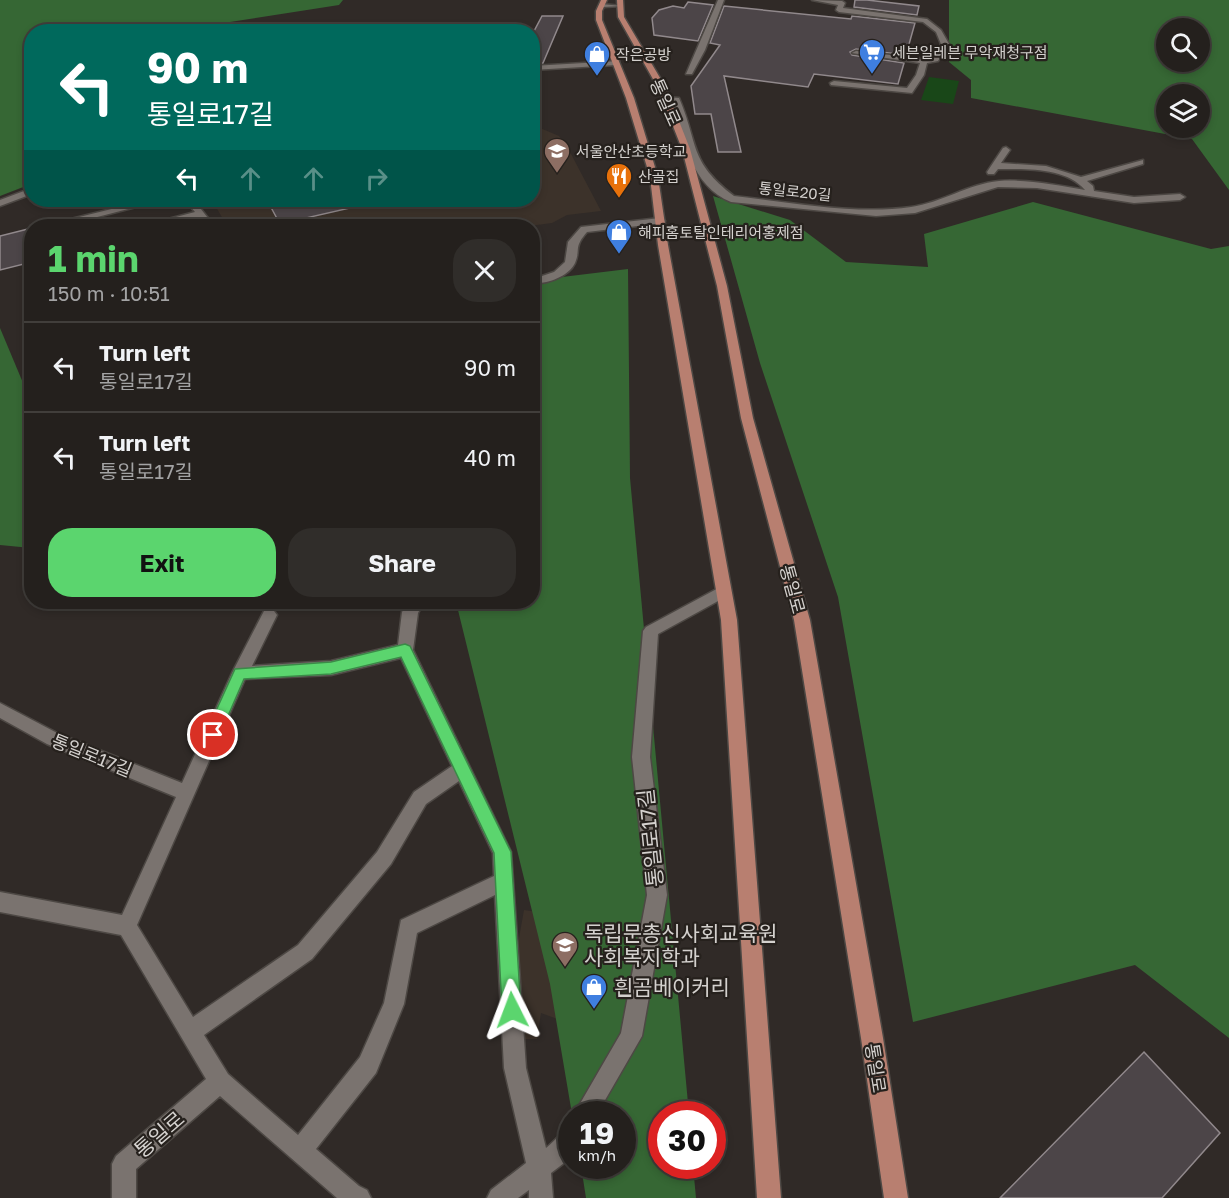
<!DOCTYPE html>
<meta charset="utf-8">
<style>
body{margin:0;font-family:"Golos Text","Noto Sans KR",sans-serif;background:#302d2a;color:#f1f3f6;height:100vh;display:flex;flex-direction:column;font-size:22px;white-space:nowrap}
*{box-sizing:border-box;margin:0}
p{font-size:20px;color:#a3a3a4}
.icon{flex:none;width:33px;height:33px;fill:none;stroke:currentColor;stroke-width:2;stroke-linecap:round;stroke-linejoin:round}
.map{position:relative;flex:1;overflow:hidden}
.side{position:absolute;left:24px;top:219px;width:516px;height:390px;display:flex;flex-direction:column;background:#24201d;border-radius:24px;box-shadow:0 3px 9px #0003,0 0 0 2px #413e3b}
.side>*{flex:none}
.guide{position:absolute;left:24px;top:24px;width:516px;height:183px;border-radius:24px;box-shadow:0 3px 9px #0003,0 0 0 2px #413e3b;background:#00695c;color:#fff;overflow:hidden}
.fabs{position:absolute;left:1156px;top:18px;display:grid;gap:12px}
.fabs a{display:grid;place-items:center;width:54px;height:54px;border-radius:50%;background:#24201d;box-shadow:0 3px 9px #0003,0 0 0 2px #413e3b;font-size:30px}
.speed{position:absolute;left:558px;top:1101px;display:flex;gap:12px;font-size:30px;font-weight:700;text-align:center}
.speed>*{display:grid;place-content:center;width:78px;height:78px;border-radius:50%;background:#24201d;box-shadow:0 3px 9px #0003,0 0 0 2px #413e3b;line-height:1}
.speed small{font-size:15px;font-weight:400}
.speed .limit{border:9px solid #d22;background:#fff;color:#111}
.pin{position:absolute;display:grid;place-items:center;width:51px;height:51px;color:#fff;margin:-26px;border:3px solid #fff;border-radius:50%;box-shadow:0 2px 6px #0007}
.me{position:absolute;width:66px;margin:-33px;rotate:357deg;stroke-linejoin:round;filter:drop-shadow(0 0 4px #0008)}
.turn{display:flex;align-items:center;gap:21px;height:126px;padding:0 24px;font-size:27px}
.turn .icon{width:78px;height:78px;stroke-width:2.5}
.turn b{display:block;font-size:42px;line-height:51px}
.lanes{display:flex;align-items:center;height:57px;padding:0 24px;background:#0003;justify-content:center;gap:30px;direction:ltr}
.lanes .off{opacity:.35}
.round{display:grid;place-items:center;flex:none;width:63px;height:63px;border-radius:24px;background:#302d2a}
.overview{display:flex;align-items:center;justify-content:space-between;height:102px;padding:0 24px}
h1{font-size:36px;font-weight:700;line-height:45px;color:#5bd56e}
.cta{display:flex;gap:12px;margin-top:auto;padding:12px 24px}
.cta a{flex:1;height:69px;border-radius:24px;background:#5bd56e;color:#111;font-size:24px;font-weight:700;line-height:69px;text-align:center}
.cta a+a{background:#302d2a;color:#f1f3f6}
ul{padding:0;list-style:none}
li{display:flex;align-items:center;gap:18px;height:90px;padding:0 24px;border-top:2px solid #413e3b}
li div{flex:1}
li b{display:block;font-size:22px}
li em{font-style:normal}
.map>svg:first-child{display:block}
</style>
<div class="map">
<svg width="1229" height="1198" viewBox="0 0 1229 1198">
<rect width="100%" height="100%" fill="#302a27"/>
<!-- built -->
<g fill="#3c322a">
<polygon points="533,125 559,136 570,152 601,211 567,215 552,223 529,226 227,226 212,200 532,200"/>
<polygon points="524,910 619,924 612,1039 541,1013 537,1039 501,1039"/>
</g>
<!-- green -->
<polygon fill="#194718" points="929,77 959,81 953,104 921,100"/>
<!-- forest -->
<g fill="#366734" fill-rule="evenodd">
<polygon points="0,0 343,0 339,5 204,26 190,31 32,32 31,184 0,196"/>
<path d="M 949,0 L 1229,0 L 1229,190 L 1192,139 L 971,98 L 971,80 L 949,62 ZM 1167,28 L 1200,28 L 1200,62 L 1167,62 ZM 1167,94 L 1200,94 L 1200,128 L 1167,128 Z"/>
<polygon points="713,196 790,220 846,262 928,267 924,234 1033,202 1211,249 1229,246 1229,1038 1135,965 913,1022 838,597 760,363"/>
<polygon points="628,269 630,478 689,1114 662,1114 662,1166 693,1166 696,1198 586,1198 581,1166 622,1166 622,1114 572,1114 550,984 456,602 532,602 533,287 562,277"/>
<polygon points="0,328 31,402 31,548 0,545"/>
</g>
<!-- building -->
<g fill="#4c4548" stroke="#91898c" stroke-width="1.5">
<polygon points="855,0 867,0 919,6 917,15 854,7"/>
<polygon points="688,2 713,5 698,41 654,35 652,18 659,10 673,6 684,8"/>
<polygon points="724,6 851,19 852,16 915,23 906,55 856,49 850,52 852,55 904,63 898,84 814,74 808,87 724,76 741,152 718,152 711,114 695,114 691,86 720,45 710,43"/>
<polygon points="542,16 563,16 543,63 532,64 532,35"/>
<polygon points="267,200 349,200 350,208 280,224"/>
<polygon points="32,228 32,262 0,270 0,236"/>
<polygon points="1144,1052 1220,1133 1162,1198 1000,1198"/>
</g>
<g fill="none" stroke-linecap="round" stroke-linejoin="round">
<!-- street casing -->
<g stroke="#4d4844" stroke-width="3">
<g id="street">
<polygon points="718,0 724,0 705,50 692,74 686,74"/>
<polygon points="812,0 842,1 845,3 843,8 927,19 941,30 949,44 938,61 927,63 924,75 912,93 831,85 830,83 834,81 907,88 916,75 920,63 852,53 856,51 924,59 933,57 941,44 936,32 923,22 839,12 836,10 838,5"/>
<polygon points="619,61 616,65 532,70 532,66"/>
<path d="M 663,97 L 679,98 C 699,144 688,161 734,196 C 789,202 856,215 911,207 C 941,203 968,184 999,181 C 1027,179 1057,185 1085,190 C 1066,167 1025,169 998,169 L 994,174 L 988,174 L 987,172 L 1003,148 L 1006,147 L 1010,150 L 1001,163 L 1046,166 L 1081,177 L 1143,160 L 1143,164 L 1087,181 L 1093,186 L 1094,191 L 1134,197 L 1180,194 L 1185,197 L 1180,200 L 1134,203 L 1037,188 L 998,187 L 915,213 L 876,216 L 731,202 C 692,187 682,138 673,102 L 663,101 Z"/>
<polygon points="32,188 32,194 0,206 0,200"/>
<polygon points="148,200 163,200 74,223 75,226 67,226 63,221"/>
<polygon points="185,200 194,200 214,226 205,226 198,217 162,226 148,226 149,224 195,212"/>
<path d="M 660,218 L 665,221 L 663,223 L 587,232 C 573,248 581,249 575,263 C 569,276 545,286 532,282 L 532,275 L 539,277 L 554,272 L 565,262 L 568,242 L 581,227 Z"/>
<polygon points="724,585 729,587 731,591 729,595 658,634 650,757 667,895 642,1036 597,1114 574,1114 621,1033 647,895 632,757 643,631 646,627"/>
<path d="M 408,602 L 424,602 L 418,613 L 413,650 L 511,852 L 526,1068 L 546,1148 C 555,1141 562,1131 572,1127 L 572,1157 L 551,1173 L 553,1198 L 529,1198 L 529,1190 L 518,1198 L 487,1198 L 491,1190 L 526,1163 L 504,1068 L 495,895 L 417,933 L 404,1004 L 376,1073 L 316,1149 L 359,1186 L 367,1190 L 371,1198 L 337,1198 L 220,1096 L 136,1169 L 136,1198 L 112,1198 L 112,1164 L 116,1156 L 206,1079 L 121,935 L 0,912 L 0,892 L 122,915 L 176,797 L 47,744 L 0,718 L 0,703 L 59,734 L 182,783 L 232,673 L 264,611 L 274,611 L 277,615 L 252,666 L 331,661 L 398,645 L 402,612 ZM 401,658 L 452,766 L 414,792 L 377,852 L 298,945 L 193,1017 L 137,925 L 245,679 L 331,675 ZM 459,781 L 493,853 L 494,876 L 401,920 L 384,1003 L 360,1057 L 298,1135 L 228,1074 L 204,1035 L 312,959 L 391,864 L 426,804 Z"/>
</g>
</g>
<!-- secondary casing -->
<g stroke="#4d4844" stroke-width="3">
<polygon id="secondary" points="601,4 622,6 603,7"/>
</g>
<!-- primary casing -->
<g stroke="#4d4844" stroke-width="3">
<g id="primary">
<polygon points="601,0 607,0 602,11 602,20 634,98 658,177 668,245 737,620 781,1198 757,1198 721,620 658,245 650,177 626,98 596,20 596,11"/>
<polygon points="617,0 623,0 624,17 666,88 690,149 727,286 753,418 810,620 883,1038 908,1198 884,1198 861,1038 794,620 741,418 717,286 682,149 658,88 618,17"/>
</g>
</g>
<!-- street -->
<use href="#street" fill="#7a736f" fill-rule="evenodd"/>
<!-- secondary -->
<use href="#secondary" fill="#7a736f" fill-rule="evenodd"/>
<!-- primary -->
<use href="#primary" fill="#b87f70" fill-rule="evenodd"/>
</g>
<!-- route -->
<polygon fill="#5bd56e" stroke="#3b8a48" stroke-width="1.5" points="405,644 410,646 511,852 521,1010 518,1017 512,1019 505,1017 502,1010 494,853 401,657 331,674 244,679 218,739 213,741 207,739 205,735 235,669 331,662"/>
<!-- icons -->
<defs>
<g id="supermarket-pin" transform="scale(1.35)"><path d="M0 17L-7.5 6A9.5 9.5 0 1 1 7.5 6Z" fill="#3f7fe0" stroke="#26211d"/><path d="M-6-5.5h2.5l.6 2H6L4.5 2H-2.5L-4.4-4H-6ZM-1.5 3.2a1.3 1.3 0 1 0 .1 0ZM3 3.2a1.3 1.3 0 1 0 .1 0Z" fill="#fff"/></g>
<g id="shop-pin" transform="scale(1.35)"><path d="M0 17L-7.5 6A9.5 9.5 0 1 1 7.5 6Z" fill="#3f7fe0" stroke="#26211d"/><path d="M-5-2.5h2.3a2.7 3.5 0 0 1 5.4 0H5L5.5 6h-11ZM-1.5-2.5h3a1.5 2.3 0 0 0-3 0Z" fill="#fff"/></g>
<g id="school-pin" transform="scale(1.35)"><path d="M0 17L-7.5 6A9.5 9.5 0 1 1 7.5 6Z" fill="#8d6e63" stroke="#26211d"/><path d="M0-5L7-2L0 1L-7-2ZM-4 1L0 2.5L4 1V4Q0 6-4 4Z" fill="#fff"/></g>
<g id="restaurant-pin" transform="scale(1.35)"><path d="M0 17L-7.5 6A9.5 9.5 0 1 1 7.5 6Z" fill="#e8710a" stroke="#26211d"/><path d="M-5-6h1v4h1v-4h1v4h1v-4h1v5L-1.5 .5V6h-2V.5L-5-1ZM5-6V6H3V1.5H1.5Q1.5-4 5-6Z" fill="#fff"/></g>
<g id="university-pin" transform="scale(1.35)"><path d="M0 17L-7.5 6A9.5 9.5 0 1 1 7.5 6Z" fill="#8d6e63" stroke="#26211d"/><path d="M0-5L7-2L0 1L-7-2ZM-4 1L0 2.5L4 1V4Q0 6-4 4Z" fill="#fff"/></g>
</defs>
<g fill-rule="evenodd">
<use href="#supermarket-pin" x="872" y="52"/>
<use href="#shop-pin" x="597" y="54"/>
<use href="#school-pin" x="557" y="151"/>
<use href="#restaurant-pin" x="619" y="176"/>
<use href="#shop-pin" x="619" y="232"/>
<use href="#university-pin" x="565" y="945"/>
<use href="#shop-pin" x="594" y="987"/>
</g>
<g text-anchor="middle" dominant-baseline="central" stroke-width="4.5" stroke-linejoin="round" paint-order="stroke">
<!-- far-poi labels -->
<g font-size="15" fill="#d4d1ce" stroke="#26211d" text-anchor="start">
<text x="892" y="52">세븐일레븐 무악재청구점</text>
<text x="616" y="54">작은공방</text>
<text x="576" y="151">서울안산초등학교</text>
<text x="638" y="176">산골집</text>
<text x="638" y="232">해피홈토탈인테리어홍제점</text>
</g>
<!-- far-street labels -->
<g font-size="15" fill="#d4d1ce" stroke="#26211d">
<text transform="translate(795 191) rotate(6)">통일로20길</text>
</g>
<!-- street labels -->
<g font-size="18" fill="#d4d1ce" stroke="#26211d">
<text transform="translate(666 102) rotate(66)">통일로</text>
<text transform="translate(793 589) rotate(75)">통일로</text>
<text transform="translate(92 755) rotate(22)">통일로17길</text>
<text transform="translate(876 1068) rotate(81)">통일로</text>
</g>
<!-- near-street labels -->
<g font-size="21" fill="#d4d1ce" stroke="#26211d">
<text transform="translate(650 838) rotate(-96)">통일로17길</text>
<text transform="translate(159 1134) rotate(-41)">통일로</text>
</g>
<!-- near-poi labels -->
<g font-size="21" fill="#d4d1ce" stroke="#26211d" text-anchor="start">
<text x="584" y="933">독립문총신사회교육원<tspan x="584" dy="24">사회복지학과</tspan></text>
<text x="614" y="987">흰곰베이커리</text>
</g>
</g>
</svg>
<div class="fabs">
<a><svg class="icon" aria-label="search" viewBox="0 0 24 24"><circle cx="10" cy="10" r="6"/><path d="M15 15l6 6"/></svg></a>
<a><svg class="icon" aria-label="layers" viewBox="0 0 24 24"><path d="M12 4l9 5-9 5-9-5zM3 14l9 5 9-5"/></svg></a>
</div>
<div class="speed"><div>19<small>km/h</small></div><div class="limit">30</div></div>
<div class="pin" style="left:213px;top:735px;background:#d93025"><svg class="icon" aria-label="arrive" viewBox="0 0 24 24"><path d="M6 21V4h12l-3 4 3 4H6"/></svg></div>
<svg class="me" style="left:512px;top:1010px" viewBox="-20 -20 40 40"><path d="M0-17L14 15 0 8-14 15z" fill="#5bd56e" stroke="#fff" stroke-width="4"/></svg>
<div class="guide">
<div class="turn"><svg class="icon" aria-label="left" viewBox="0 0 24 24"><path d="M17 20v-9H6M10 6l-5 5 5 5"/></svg><div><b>90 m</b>통일로17길</div></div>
<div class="lanes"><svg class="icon" aria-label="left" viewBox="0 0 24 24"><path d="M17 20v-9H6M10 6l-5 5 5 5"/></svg><svg class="icon off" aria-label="ahead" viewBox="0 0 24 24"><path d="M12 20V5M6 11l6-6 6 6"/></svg><svg class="icon off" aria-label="ahead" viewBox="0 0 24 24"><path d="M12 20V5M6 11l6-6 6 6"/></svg><svg class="icon off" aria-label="right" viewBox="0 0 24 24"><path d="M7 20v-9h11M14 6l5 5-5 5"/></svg></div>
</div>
<section class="side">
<div class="overview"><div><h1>1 min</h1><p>150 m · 10:51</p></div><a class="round"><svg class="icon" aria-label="close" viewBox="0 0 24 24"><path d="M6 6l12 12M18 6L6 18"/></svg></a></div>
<ul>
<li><svg class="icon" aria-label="left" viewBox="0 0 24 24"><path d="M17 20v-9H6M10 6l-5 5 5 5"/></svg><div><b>Turn left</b><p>통일로17길</p></div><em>90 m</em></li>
<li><svg class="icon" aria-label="left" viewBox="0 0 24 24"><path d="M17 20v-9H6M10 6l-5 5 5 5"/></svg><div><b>Turn left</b><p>통일로17길</p></div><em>40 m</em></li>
</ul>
<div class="cta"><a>Exit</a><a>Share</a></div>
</section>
</div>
